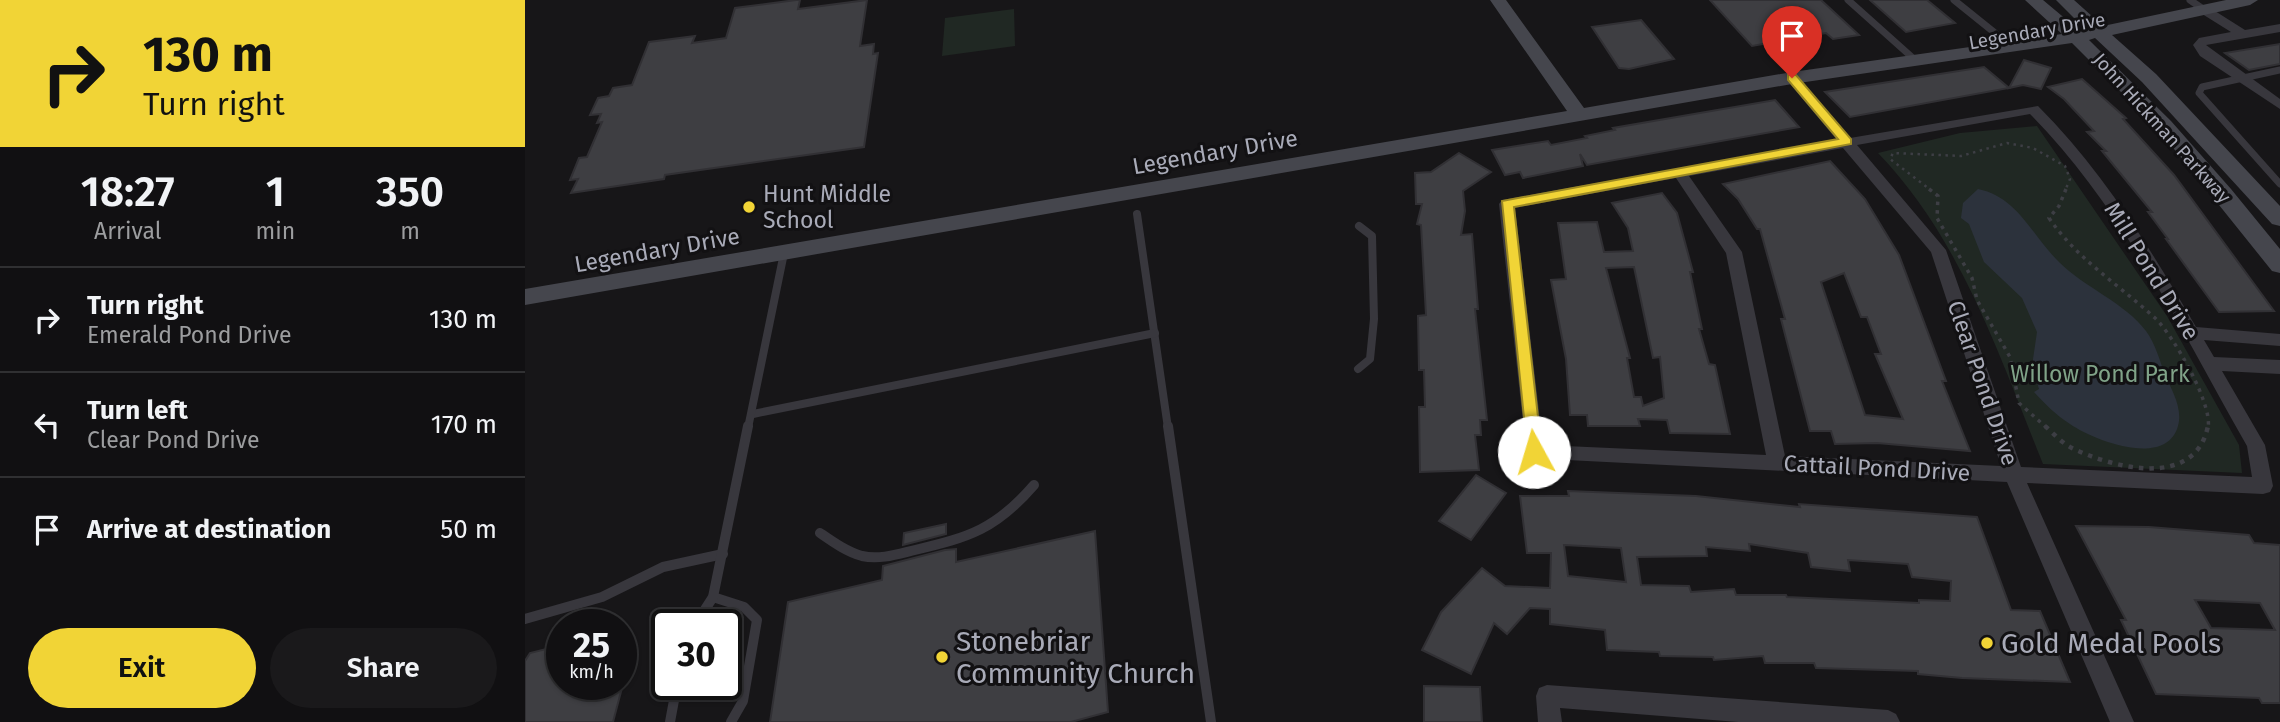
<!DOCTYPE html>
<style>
body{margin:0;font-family:"Fira Sans",sans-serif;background:#1a191b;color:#f1f3f6;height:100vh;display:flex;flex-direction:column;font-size:26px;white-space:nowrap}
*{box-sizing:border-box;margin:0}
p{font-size:23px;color:#9c9d9f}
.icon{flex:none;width:38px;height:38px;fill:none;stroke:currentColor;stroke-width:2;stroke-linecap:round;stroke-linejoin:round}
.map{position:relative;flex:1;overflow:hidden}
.details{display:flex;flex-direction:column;background:#111012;width:525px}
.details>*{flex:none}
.guide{background:#f1d436;color:#111;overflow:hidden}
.speed{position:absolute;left:21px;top:609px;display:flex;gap:14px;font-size:35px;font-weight:700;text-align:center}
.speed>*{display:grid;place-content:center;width:91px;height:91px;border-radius:50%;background:#111012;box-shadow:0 2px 5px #0004,0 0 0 2px #303032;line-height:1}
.speed small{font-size:18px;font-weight:400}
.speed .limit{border:4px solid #111;border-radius:10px;background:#fff;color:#111}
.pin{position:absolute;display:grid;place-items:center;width:60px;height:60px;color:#fff;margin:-72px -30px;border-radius:50% 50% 50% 0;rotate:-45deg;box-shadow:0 0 7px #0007}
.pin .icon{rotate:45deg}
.me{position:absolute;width:77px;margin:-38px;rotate:354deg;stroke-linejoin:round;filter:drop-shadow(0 0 5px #0008)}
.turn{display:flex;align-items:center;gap:24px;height:147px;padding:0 28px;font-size:32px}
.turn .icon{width:91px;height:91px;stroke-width:2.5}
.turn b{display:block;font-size:49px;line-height:60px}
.eta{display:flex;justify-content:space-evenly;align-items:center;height:119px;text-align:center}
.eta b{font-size:42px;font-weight:600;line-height:49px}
.button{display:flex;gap:14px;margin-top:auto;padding:14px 28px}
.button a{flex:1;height:80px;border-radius:42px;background:#f1d436;color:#111;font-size:28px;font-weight:600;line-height:80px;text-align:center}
.button a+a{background:#1a191b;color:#f1f3f6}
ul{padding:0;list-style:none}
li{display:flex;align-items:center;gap:21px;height:105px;padding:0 28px;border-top:2px solid #303032}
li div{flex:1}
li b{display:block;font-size:26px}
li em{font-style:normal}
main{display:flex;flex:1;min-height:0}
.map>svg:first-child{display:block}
</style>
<main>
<section class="details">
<div class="guide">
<div class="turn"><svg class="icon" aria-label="right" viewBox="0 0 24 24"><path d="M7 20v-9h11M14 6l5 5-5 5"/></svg><div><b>130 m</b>Turn right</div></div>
</div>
<div class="eta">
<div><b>18:27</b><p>Arrival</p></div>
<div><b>1</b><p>min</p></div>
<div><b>350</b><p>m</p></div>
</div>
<ul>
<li><svg class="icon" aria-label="right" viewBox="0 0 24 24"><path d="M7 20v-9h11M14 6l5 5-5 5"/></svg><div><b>Turn right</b><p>Emerald Pond Drive</p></div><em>130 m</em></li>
<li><svg class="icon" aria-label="left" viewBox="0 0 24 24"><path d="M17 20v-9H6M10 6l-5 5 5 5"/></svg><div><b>Turn left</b><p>Clear Pond Drive</p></div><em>170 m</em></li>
<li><svg class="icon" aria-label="arrive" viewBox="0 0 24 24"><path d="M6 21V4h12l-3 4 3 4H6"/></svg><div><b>Arrive at destination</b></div><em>50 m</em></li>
</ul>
<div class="button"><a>Exit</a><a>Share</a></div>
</section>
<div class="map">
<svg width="1755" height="722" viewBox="0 0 1755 722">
<rect width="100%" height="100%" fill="#171618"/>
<!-- green -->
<g fill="#202823">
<polygon points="489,9 490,46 417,56 420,18"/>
<path d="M 1512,126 L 1642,316 L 1714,445 L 1717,473 L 1518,464 C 1474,355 1436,239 1353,153 L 1435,133 Z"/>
</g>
<!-- water -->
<path fill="#2c323c" d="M 1453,189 C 1493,197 1507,236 1534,262 C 1560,288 1599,302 1621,331 C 1630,343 1635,361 1640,375 C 1647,390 1658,409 1653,426 C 1641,469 1568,440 1545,424 C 1531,415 1520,404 1509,392 L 1514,389 L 1507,366 L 1512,332 L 1497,298 L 1459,262 L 1444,224 L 1436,218 L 1438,203 Z"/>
<!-- building -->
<g fill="#3e3e42" stroke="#313034" stroke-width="2" fill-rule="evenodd">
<polygon points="271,0 275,0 273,9 342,0 335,46 349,44 348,54 353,53 339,147 140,175 139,179 46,193 53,179 45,180 54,158 62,157 77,122 72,123 76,114 65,115 73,98 84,96 88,88 107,85 124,42 170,36 167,43 201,38 210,8"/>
<polygon points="1185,0 1296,0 1334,35 1308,39 1301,33 1227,46"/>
<polygon points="1345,0 1402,0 1430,23 1381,32"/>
<polygon points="1116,20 1149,59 1104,69 1094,68 1067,27"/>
<polygon points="1755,44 1755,64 1724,70 1700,53"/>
<polygon points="1499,60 1526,68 1516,89 1498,85 1484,88"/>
<polygon points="1459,67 1484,88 1325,117 1300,92"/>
<polygon points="1557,79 1601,118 1598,119 1649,175 1749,311 1694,312 1641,239 1643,239 1623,212 1627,212 1577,151 1581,151 1562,132 1569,131 1539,99 1523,87"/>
<polygon points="1250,100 1274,127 1062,165 1055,154 1058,166 998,178 995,172 980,175 967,150 1023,141 1026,145 1062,138 1060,136 1090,130 1088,128"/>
<polygon points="934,153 966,172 938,191 940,211 936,235 947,234 953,309 950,309 962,420 955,420 956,435 950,435 954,470 895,472 894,407 900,407 899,370 894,370 893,316 901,315 896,225 892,224 897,204 891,204 890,173 906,172"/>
<path d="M 1305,161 L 1340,199 L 1374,255 L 1421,381 L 1417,381 L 1445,451 L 1352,443 L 1310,444 L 1306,431 L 1285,431 L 1256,319 L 1260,319 L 1235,229 L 1232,229 L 1213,199 L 1198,184 ZM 1319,273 L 1336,317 L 1342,317 L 1356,354 L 1350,354 L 1378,419 L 1340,415 L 1296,282 Z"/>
<path d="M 1137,193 L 1152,213 L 1168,272 L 1165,272 L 1177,329 L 1174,329 L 1184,364 L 1190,365 L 1205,434 L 1145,433 L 1142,420 L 1113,419 L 1115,426 L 1063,426 L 1062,415 L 1045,415 L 1041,359 L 1026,280 L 1041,279 L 1033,223 L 1072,222 L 1079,252 L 1108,251 L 1103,228 L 1087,203 ZM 1109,267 L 1128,358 L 1135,357 L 1139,398 L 1118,406 L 1116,397 L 1109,397 L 1102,358 L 1105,358 L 1081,268 Z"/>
<polygon points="951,475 981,493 946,540 914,521"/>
<path d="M 1043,491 L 1171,496 L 1275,507 L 1274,504 L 1452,517 L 1486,610 L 1515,611 L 1545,682 L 1437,678 L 1393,674 L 1393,671 L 1291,668 L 1289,663 L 1240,663 L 1238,656 L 1189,660 L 1188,657 L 1135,656 L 1134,652 L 1082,650 L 1080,630 L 1025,624 L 1025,609 L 1005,608 L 982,634 L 969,623 L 946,674 L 897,650 L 916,612 L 957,568 L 980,586 L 1025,588 L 1026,553 L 1002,553 L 995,496 L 1044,496 ZM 1224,544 L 1283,553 L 1286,567 L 1325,571 L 1323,560 L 1383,564 L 1387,577 L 1426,581 L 1425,601 L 1394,600 L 1394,603 L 1262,597 L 1261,595 L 1211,595 L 1209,589 L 1166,592 L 1164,586 L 1116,585 L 1112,557 L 1182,556 L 1181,547 L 1225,551 ZM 1039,545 L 1096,548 L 1101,582 L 1043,576 Z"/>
<polygon points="421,524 421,534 378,545 379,533"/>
<path d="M 1551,526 L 1624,527 L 1724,535 L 1729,543 L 1755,545 L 1755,703 L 1737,703 L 1734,698 L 1631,694 L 1596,620 L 1601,620 ZM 1670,600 L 1735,603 L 1750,630 L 1686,628 Z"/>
<polygon points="570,531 583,712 546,722 245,722 263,602 357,580 358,566 420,550 431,549 431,562"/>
<polygon points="37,645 37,684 98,684 88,722 0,722 0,661 5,653"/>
<polygon points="899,686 955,687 957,722 899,722"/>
</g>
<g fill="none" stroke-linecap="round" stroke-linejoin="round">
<!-- path-far2 -->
<polyline stroke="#3d3e44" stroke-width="2.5" stroke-dasharray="2.5 4.5" stroke-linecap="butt" points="1407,191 1365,159 1368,153 1436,156 1482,143 1508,148 1540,166 1545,179 1540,191"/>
<!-- path-far1 -->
<g stroke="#3d3e44" stroke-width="3.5" stroke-dasharray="3.5 5" stroke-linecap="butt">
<polyline points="1404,189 1413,196 1412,218 1447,278 1452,300 1485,357 1494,403 1522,428"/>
<path d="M 1541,189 L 1534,206 L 1524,218 C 1553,260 1593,284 1630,318 C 1648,335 1688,404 1683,428"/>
</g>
<!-- path -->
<path stroke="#3d3e44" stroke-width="4.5" stroke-dasharray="4.5 6" stroke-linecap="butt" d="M 1520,426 C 1528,433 1536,442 1545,447 C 1587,468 1670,490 1683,426"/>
<!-- lane-far2 -->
<g stroke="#38373d" stroke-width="7">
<polyline points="1323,0 1389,59"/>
<polyline points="1429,0 1475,37"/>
<polyline points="1665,0 1678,9"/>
<polyline points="1755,70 1677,87 1674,93 1755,184"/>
</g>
<!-- lane-far1 -->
<g stroke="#38373d" stroke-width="8">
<polyline points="612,214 643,428"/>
<polyline points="833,369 845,359 849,319 847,236 834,226"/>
<polyline points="228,414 630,333"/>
<polyline points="223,428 259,253"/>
</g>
<!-- lane -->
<g stroke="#38373d" stroke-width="10">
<polyline points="643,426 686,722"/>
<path d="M 295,533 C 308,542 322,552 337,556 C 355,560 373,554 390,550 C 445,537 471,529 509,485"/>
<polyline points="188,597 219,607 232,620 218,701 206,722"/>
<polyline points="0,619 77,597 138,567 198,554"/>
<polyline points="170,625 188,597 223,426"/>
<polyline points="145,722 152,684"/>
</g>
<!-- street -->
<g fill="#38373d" fill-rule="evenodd">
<polygon points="1674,6 1682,6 1720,30 1755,24 1755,32 1681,45 1755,99 1755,109 1675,56 1668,45 1674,38 1706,32 1674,12"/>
<path d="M 1267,74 L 1272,75 L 1325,138 L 1513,106 C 1578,171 1625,248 1671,327 L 1755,334 L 1755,346 L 1679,340 L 1689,357 L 1755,360 L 1755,374 L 1697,371 L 1740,445 L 1748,486 L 1745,492 L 1738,494 L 1502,483 L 1609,722 L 1585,722 L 1482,482 L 1002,458 L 974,204 L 977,200 L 1312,140 L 1260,78 ZM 1505,114 C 1598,208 1657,332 1722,446 L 1727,477 L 1496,467 L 1421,250 L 1332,145 ZM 1318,148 L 1406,252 L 1476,466 L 1260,456 L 1217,252 L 1164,176 ZM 1151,178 L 1201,253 L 1241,455 L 1018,445 L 990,208 Z"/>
<polygon points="1022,685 1363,710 1371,714 1375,722 1213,722 1035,708 1037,722 1013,722 1011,696 1014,688"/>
</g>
<!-- secondary -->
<polygon fill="#45464d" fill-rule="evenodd" points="965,0 981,0 1059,108 1267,72 1537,34 1500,0 1518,0 1555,31 1561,30 1531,0 1549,0 1578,26 1701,0 1733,0 1725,5 1587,35 1631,74 1755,206 1755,226 1747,224 1617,82 1570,38 1564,40 1646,121 1706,189 1755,249 1755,273 1747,271 1633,129 1547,43 1267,84 0,305 0,289 1042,111"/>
</g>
<!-- route -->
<polygon fill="#f1d436" stroke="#9d8a23" stroke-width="2" points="1263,75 1271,75 1326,139 1326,144 989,207 1017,452 1015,457 1003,457 977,201 1313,139 1263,80"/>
<!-- markers -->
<g fill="#f1d436" stroke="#121113" stroke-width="2.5">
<circle cx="224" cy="207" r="7"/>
<circle cx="1462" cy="643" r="7"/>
<circle cx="417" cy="657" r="7"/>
</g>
<g text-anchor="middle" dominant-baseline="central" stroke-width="6" stroke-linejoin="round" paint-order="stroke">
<!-- far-street labels -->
<g font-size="19" fill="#a9abb8" stroke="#121113">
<text transform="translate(1512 31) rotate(-10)">Legendary Drive</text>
<text transform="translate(1637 128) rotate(48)">John Hickman Parkway</text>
</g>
<!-- street labels -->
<g font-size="23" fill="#a9abb8" stroke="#121113">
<text transform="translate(690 152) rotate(-10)">Legendary Drive</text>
<text transform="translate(132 250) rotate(-10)">Legendary Drive</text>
<text transform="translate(1627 271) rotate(58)">Mill Pond Drive</text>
<text transform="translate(1458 383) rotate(71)">Clear Pond Drive</text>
<text transform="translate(1352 468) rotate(3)">Cattail Pond Drive</text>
</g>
<!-- poi labels -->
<g font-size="23" fill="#a9abb8" stroke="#121113" text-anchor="start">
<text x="238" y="194">Hunt Middle<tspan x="238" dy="26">School</tspan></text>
</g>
<!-- park labels -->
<g font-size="23" fill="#80a388" stroke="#121113">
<text x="1575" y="374">Willow Pond Park</text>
</g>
<!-- near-poi labels -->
<g font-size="28" fill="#a9abb8" stroke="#121113" text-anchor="start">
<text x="431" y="641">Stonebriar<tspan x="431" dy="32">Community Church</tspan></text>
<text x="1476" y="643">Gold Medal Pools</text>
</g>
</g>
</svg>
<div class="speed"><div>25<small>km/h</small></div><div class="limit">30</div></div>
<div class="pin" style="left:1267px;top:78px;background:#d93025"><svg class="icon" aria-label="arrive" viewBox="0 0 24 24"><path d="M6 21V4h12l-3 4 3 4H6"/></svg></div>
<svg class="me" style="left:1009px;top:452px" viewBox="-20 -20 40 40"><circle r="19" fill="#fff"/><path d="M0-13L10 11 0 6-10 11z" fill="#f1d436"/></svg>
</div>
</main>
